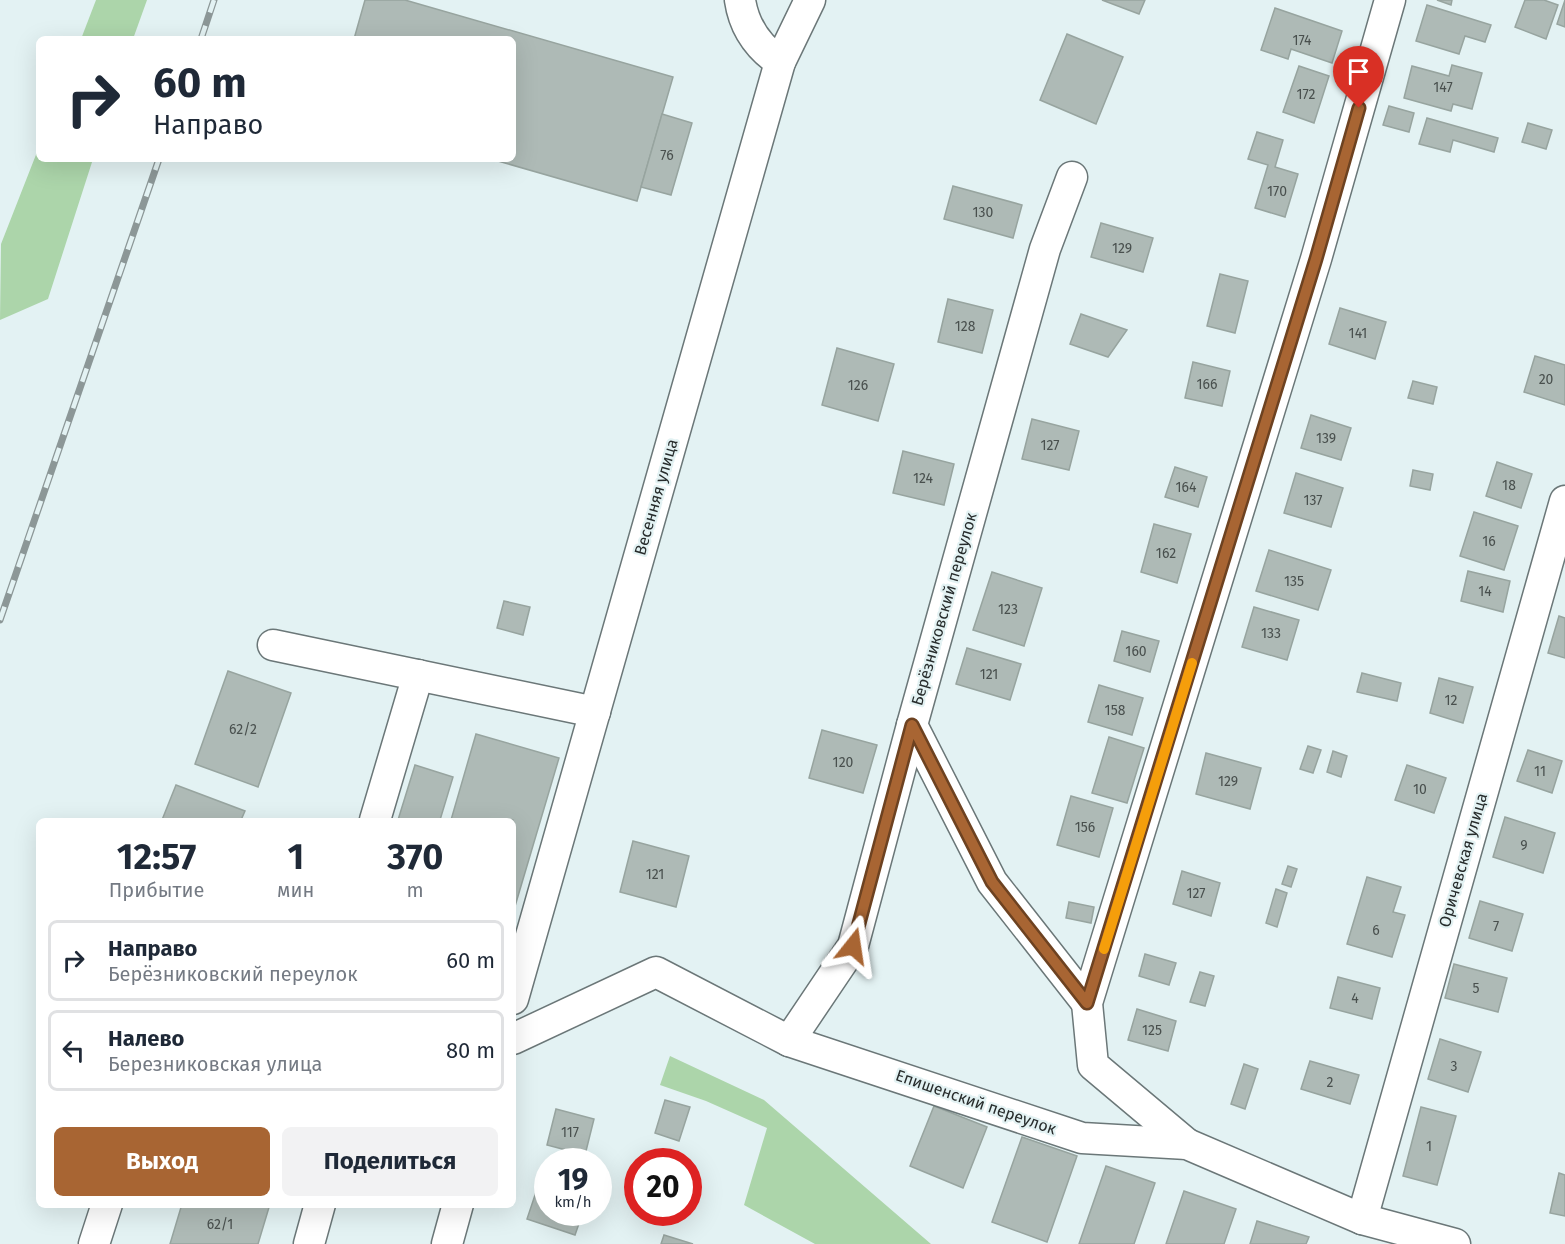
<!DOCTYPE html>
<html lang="ru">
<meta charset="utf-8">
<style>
body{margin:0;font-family:"Fira Sans",sans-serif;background:#f2f2f3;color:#1f2937;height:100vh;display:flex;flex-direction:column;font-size:22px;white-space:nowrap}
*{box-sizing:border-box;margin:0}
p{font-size:20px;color:#747a83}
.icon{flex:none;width:33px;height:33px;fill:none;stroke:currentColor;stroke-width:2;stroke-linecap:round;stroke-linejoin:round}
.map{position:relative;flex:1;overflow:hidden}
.details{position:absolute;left:36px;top:818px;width:480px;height:390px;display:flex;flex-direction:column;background:#fff;border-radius:9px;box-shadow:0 6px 24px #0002}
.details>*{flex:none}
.top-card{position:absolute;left:36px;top:36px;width:480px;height:126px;border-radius:9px;box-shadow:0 6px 24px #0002;background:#fff;color:#1f2937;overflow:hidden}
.speed{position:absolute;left:534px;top:1148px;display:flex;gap:12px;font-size:30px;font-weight:700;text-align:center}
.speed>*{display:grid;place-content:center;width:78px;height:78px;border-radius:50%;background:#fff;box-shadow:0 6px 24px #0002;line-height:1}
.speed small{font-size:15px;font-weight:400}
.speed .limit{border:9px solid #d22;background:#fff;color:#111}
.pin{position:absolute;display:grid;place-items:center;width:51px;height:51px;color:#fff;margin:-62px -26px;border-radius:50% 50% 50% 0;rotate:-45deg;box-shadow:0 0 6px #0007}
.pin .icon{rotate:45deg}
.me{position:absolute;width:66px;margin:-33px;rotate:15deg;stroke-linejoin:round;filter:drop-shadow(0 0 4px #0008)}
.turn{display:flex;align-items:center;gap:21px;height:126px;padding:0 18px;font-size:27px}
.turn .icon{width:78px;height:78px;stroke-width:2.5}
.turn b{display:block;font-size:42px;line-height:51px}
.eta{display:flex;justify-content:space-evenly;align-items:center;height:102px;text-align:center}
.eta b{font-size:36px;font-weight:700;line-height:42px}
.cta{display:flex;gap:12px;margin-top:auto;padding:12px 18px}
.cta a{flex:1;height:69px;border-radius:9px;background:#a86533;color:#fff;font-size:24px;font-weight:700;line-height:69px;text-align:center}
.cta a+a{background:#f2f2f3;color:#1f2937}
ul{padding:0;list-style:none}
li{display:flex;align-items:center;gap:18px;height:81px;margin:0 12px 9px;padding:0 6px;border:3px solid #e0e1e3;border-radius:9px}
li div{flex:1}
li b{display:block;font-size:22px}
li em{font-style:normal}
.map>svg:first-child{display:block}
</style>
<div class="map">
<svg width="1565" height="1244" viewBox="0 0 1565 1244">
<rect width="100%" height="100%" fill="#e3f2f3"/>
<!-- green -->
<g fill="#acd5aa">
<polygon points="96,0 147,0 133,39 81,39"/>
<polygon points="39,147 39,159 93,159 48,299 0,320 1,244"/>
<polygon points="670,1056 764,1100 931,1244 815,1244 744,1205 767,1128 706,1101 660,1085"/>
</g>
<!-- building -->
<g fill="#aebab6" stroke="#97a49f" stroke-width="1.5">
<polygon points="365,0 405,0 673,77 637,201 491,159 513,159 513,39 354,39"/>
<polygon points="1102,0 1145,0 1139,14"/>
<polygon points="1437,0 1452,0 1451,5"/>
<polygon points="1525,0 1544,0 1558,5 1546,39 1515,27"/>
<polygon points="1565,0 1565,27 1557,24"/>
<polygon points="1427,5 1491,25 1485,42 1465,36 1459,54 1416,41"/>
<polygon points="1275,8 1342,31 1332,63 1291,49 1288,59 1261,50"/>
<polygon points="1067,34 1123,57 1096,124 1040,100"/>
<polygon points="1452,65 1482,73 1472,109 1453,104 1451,111 1404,98 1412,66 1449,76"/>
<polygon points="1299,66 1329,76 1314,123 1283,112"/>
<polygon points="1389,106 1414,113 1409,132 1383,125"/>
<polygon points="662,114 692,123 671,195 641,187"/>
<polygon points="1427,118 1498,138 1494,152 1453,140 1450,152 1419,144"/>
<polygon points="1528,123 1552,130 1546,149 1522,142"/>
<polygon points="1257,132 1283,140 1275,167 1298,174 1285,217 1255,208 1268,165 1248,159"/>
<polygon points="953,186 1022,205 1013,238 944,219"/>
<polygon points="1101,223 1153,238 1143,272 1091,257"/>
<polygon points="1220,274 1248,281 1235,333 1207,326"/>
<polygon points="948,299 993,310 982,353 938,342"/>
<polygon points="1340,308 1386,322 1375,359 1329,344"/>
<polygon points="1081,314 1127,330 1108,357 1070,344"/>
<polygon points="837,348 894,364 878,421 822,405"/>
<polygon points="1535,356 1565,365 1565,405 1524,392"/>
<polygon points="1193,362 1230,371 1222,406 1185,398"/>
<polygon points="1413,381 1437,387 1433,404 1408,398"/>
<polygon points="1311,415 1351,428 1341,460 1301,448"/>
<polygon points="1032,419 1079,431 1069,470 1022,459"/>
<polygon points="903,451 954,464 944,505 893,493"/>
<polygon points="1497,462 1532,474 1521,508 1486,496"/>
<polygon points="1175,467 1207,477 1198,507 1165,497"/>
<polygon points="1413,470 1433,474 1430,490 1410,486"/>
<polygon points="1296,473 1343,488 1331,527 1284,513"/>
<polygon points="1474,512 1518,526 1504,570 1460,556"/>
<polygon points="1154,524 1191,534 1177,583 1141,572"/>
<polygon points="1269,550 1331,570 1318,610 1256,591"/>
<polygon points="1468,571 1510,581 1503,612 1461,601"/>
<polygon points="992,572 1042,588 1024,646 973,630"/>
<polygon points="504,601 530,607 523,635 497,628"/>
<polygon points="1254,607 1299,620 1287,660 1242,647"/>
<polygon points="1559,616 1565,618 1565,658 1548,653"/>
<polygon points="1122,631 1159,641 1150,672 1114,661"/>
<polygon points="967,648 1021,664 1010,700 956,684"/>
<polygon points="228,671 291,693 258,787 195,764"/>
<polygon points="1362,673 1401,683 1397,701 1357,692"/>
<polygon points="1439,678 1473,687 1463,723 1430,713"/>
<polygon points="1099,685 1143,698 1132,735 1088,722"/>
<polygon points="822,730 877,745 863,793 809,778"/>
<polygon points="476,734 559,758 513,913 513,820 451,820"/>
<polygon points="1109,737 1144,748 1127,803 1092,793"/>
<polygon points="1308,746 1321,750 1313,773 1300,769"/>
<polygon points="1528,750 1562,761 1552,793 1517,781"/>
<polygon points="1333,751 1347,756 1341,777 1327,772"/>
<polygon points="1206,753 1261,768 1250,809 1196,794"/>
<polygon points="415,765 453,777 440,820 398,820"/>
<polygon points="1407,765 1446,778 1434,813 1395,800"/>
<polygon points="176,785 245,811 241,820 162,820"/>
<polygon points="1071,796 1113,808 1099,857 1057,845"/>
<polygon points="1505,817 1555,833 1543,873 1493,857"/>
<polygon points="633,841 689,856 676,907 620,892"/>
<polygon points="1288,866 1297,869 1291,887 1282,884"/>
<polygon points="1182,871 1220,883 1211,916 1173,904"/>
<polygon points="1367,877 1401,887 1393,912 1405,915 1392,957 1347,944"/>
<polygon points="1276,889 1287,893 1277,927 1266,923"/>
<polygon points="1480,901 1523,914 1512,951 1469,938"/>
<polygon points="1069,902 1094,907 1091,923 1066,918"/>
<polygon points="1145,954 1176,963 1169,985 1139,976"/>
<polygon points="1454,964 1507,978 1498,1012 1445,998"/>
<polygon points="1200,972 1214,976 1205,1006 1190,1002"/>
<polygon points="1338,977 1380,988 1372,1019 1330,1008"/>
<polygon points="1137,1009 1176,1021 1168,1051 1128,1040"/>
<polygon points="1440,1039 1481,1052 1468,1092 1428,1079"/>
<polygon points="1310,1061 1359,1075 1350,1104 1301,1089"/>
<polygon points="1244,1064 1258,1069 1245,1109 1231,1104"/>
<polygon points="665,1100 690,1107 679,1141 655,1133"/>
<polygon points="934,1106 987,1127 963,1188 910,1166"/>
<polygon points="1421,1107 1456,1116 1437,1185 1403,1176"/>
<polygon points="556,1109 594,1119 585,1155 547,1145"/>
<polygon points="1022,1137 1077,1156 1047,1242 992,1222"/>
<polygon points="1106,1166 1155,1183 1134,1244 1079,1244"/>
<polygon points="1559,1173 1565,1175 1565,1216 1550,1213"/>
<polygon points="542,1174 548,1175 548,1212 583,1212 575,1235 527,1219"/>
<polygon points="1184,1191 1236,1209 1224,1244 1166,1244"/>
<polygon points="182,1204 270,1204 258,1244 170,1244"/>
<polygon points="1257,1221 1309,1237 1306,1244 1250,1244"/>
<polygon points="664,1235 693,1244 661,1244"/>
</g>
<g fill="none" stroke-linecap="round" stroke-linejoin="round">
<!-- minor casing -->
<g stroke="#6b7778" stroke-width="33">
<g id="minor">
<path d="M 740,0 C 744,27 758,47 780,62"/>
<polyline points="1072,177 1045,249 912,725 992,882 1087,1003"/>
<polyline points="273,645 595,712"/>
<polyline points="375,820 418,675"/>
<polyline points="513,999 780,62 810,0"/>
<polyline points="513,1039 656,972 789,1041 1082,1138 1187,1144 1362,1219 1455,1244"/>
<polyline points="789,1041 853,946 912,725"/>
<polyline points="1187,1144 1093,1065 1087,1003 1316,259 1390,0"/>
<polyline points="1362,1219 1565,501"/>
<polyline points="94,1244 107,1204"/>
<polyline points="309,1244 320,1204"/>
<polyline points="447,1244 458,1204"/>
</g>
</g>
<!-- minor -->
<use href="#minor" stroke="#fff" stroke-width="30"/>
<!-- rail casing -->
<g stroke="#8c9797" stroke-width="7">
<g id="rail">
<polyline points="201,39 214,0"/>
<polyline points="0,620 159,159"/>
</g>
</g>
<!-- rail -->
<use href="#rail" stroke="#e3f2f3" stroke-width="4.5" stroke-dasharray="14" stroke-linecap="butt"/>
</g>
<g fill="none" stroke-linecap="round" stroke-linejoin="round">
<!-- route casing -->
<g stroke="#6d4221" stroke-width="15">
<polyline id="route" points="853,946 912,725 992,882 1087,1003 1316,259 1359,108"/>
</g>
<!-- route -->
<use href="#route" stroke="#a86533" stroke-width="10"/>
<!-- slow -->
<polyline stroke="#f59e0b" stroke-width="10" points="1104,949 1192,663"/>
</g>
<g text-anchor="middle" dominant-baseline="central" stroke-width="4.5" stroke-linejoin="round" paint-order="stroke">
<!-- number labels -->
<g font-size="14" fill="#49504e">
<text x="1302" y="40">174</text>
<text x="1443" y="87">147</text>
<text x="1306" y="94">172</text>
<text x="667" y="155">76</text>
<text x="1277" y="191">170</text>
<text x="983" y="212">130</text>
<text x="1122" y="248">129</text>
<text x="965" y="326">128</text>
<text x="1358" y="333">141</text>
<text x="1546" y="379">20</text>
<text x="1207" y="384">166</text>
<text x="858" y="385">126</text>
<text x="1326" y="438">139</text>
<text x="1050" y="445">127</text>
<text x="923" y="478">124</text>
<text x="1509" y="485">18</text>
<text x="1186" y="487">164</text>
<text x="1313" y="500">137</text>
<text x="1489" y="541">16</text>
<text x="1166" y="553">162</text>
<text x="1294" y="581">135</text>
<text x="1485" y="591">14</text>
<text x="1008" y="609">123</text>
<text x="1271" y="633">133</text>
<text x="1136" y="651">160</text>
<text x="989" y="674">121</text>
<text x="1451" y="700">12</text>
<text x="1115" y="710">158</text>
<text x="243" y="729">62/2</text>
<text x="843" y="762">120</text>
<text x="1540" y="771">11</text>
<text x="1228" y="781">129</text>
<text x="1420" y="789">10</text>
<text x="1085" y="827">156</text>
<text x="1524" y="845">9</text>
<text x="655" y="874">121</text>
<text x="1196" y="893">127</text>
<text x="1496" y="926">7</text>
<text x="1376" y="930">6</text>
<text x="1476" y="988">5</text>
<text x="1355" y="998">4</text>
<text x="1152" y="1030">125</text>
<text x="1454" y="1066">3</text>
<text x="1330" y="1082">2</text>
<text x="570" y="1132">117</text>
<text x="1429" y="1146">1</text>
<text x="220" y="1224">62/1</text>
</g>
<!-- street labels -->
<g font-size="16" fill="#272c2c" stroke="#e3f2f3">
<text transform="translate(656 497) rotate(-74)">Весенняя улица</text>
<text transform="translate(944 609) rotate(-74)">Берёзниковский переулок</text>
<text transform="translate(1463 860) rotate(-74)">Оричевская улица</text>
<text transform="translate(976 1102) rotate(19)">Епишенский переулок</text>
</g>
</g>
</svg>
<div class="speed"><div>19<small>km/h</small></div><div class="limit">20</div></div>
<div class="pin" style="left:1359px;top:108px;background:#d93025"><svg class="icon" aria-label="arrive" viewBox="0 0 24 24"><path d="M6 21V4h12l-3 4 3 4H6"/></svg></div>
<svg class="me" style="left:853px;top:946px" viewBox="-20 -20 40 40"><path d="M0-17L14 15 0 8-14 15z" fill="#a86533" stroke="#fff" stroke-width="4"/></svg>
<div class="top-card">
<div class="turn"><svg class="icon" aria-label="right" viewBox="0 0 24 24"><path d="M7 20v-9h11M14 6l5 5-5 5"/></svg><div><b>60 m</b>Направо</div></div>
</div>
<section class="details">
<div class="eta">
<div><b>12:57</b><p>Прибытие</p></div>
<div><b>1</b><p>мин</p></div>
<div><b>370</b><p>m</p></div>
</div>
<ul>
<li><svg class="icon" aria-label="right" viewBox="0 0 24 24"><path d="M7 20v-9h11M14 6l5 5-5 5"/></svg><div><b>Направо</b><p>Берёзниковский переулок</p></div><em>60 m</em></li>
<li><svg class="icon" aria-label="left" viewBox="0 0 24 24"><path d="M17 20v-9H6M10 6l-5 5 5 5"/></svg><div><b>Налево</b><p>Березниковская улица</p></div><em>80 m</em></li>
</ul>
<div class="cta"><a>Выход</a><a>Поделиться</a></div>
</section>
</div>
